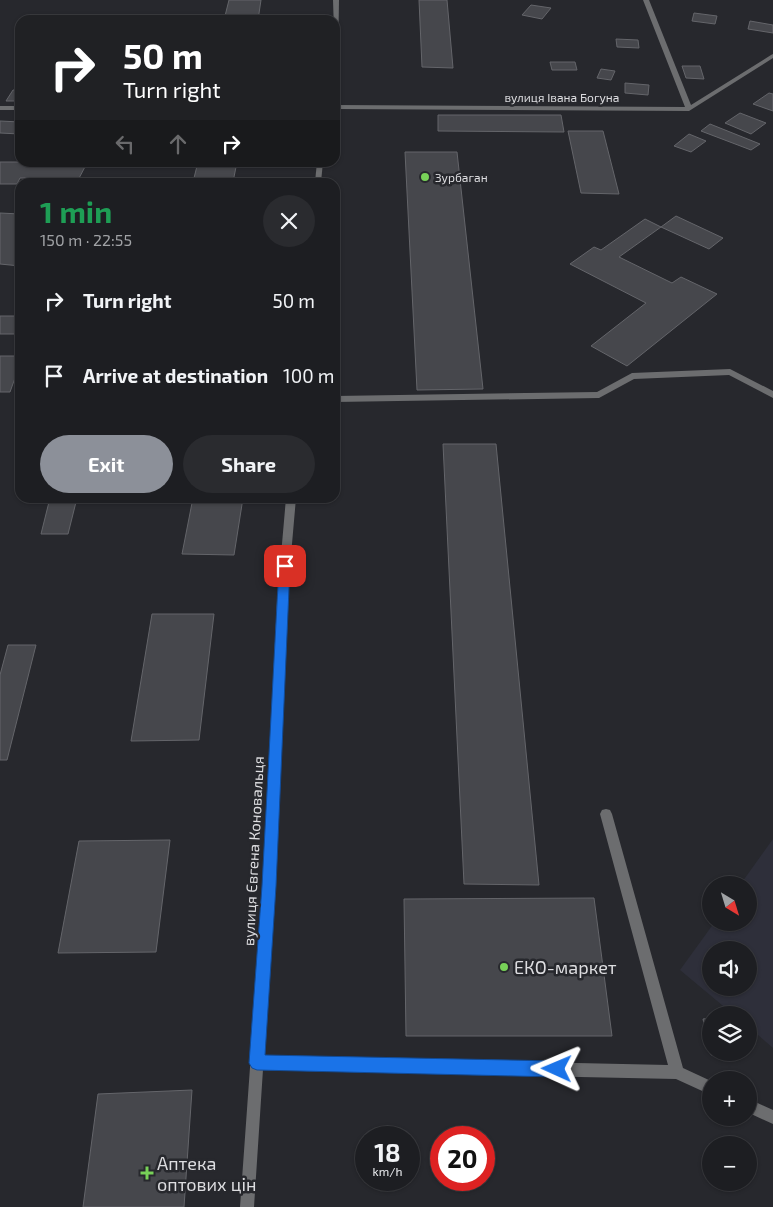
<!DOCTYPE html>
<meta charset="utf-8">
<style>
body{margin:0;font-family:"Exo 2",sans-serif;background:#2a2b2f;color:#f1f3f6;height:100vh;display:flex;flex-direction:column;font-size:19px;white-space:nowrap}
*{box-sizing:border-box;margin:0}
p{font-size:16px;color:#a0a2a5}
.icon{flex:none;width:28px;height:28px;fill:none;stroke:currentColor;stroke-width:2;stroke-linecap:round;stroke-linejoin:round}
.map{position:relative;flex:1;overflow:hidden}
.drawer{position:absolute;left:15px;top:178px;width:325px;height:325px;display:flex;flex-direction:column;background:#1d1e22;border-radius:15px;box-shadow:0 1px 4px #0004,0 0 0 1px #3b3c40}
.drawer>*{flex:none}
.banner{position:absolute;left:15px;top:15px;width:325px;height:152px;border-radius:15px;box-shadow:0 1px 4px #0004,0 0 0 1px #3b3c40;background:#202124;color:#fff;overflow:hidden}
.needle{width:32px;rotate:142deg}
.fabs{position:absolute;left:702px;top:876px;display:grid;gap:10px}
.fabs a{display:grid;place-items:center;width:55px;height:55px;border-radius:50%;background:#1d1e22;box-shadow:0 1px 4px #0004,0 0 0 1px #3b3c40;font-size:25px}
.speed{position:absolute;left:355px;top:1126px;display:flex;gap:10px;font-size:25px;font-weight:700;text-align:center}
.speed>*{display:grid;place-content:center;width:65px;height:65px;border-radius:50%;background:#1d1e22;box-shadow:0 1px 4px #0004,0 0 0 1px #3b3c40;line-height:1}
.speed small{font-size:12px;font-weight:400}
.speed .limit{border:8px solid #d22;background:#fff;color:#111}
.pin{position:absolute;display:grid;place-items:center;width:42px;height:42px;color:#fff;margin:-21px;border-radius:10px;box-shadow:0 2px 8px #0006}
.me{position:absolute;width:55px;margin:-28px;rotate:271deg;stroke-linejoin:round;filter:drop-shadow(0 0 4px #0008)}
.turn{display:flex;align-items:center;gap:18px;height:105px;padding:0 25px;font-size:22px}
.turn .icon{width:65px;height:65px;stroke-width:2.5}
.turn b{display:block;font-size:35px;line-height:42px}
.lanes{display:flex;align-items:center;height:48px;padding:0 25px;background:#0003;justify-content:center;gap:25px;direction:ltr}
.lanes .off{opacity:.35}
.round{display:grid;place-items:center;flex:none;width:52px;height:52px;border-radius:26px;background:#2a2b2f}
.summary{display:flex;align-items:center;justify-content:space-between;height:85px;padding:0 25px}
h1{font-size:30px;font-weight:700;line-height:38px;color:#1e9e55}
.action{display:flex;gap:10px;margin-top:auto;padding:10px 25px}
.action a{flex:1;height:58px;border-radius:30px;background:#8c9099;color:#fff;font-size:20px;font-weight:700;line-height:58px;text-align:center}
.action a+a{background:#2a2b2f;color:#f1f3f6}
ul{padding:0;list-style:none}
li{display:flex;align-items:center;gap:15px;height:75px;padding:0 25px}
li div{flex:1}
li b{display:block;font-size:19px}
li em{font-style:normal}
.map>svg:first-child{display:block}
</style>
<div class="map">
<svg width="773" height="1207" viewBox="0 0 773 1207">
<rect width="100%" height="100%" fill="#27282d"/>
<!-- built -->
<path fill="#2e2f3a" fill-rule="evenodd" d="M 773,839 L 773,1048 L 749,1027 L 749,1015 L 734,1015 L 680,970 L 714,923 L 749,922 L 749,885 L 740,885 ZM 711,950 L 749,950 L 749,988 L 711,988 Z"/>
<!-- building -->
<g fill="#46474c" stroke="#64656a">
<polygon points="229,0 261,0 258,20 224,20"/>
<polygon points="419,0 447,0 453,68 422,67"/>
<polygon points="531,5 551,8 542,19 522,15"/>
<polygon points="694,13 717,16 715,24 692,21"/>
<polygon points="750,21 773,25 773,33 748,29"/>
<polygon points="616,39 638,40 639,48 617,47"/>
<polygon points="550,62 575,62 577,70 552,70"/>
<polygon points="682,66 700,66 704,79 686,78"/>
<polygon points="601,69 615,71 611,80 597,78"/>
<polygon points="625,83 649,85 648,95 625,93"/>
<polygon points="13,90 20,90 20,101 6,101"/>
<polygon points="769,93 773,94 773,111 753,104"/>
<polygon points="740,113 766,123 751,134 725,123"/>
<polygon points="438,115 561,115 564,132 438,131"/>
<polygon points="0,121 20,122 20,134 0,133"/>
<polygon points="710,124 760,144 751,150 701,131"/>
<polygon points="568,131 603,131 619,194 581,193"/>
<polygon points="689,134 706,141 691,152 674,146"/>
<polygon points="405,152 457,152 483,389 417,390"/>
<polygon points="0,162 20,162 87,163 77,182 50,182 53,178 20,178 17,184 0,184"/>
<polygon points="198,162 237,162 233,182 193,182"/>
<polygon points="0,213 20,214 20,266 0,264"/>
<polygon points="676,216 723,238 709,249 661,227"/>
<polygon points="645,219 661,227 619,257 672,283 681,277 717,294 627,366 591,346 646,303 570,264 594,247 601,250"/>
<rect x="0" y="316" width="20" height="18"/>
<polygon points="0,356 20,356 20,364 10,392 0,392"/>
<polygon points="443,444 496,444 539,885 464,884"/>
<polygon points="50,498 77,498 68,534 41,534"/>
<polygon points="193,498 243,498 234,555 182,554"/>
<polygon points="152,614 214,614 199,740 131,741"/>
<polygon points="8,645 36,645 7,760 0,760 0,675"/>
<polygon points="170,840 156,952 58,953 79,841"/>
<polygon points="594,898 612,1036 406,1036 404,899"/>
<polygon points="711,1018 711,1052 746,1053 711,1055 703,1019"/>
<polygon points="192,1090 184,1207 83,1207 98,1094"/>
</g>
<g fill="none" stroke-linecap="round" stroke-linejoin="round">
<!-- lane -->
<g fill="#6c6d6f" fill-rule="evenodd">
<polygon points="730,369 773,391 773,398 729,375 634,379 599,398 335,402 335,396 597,392 632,373"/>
<polygon points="606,809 610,810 612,814 683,1068 711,1081 711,1095 676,1079 257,1070 252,1068 250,1063 252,1058 257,1056 668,1065 600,814 602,810"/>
<polygon points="749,1099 773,1110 773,1124 749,1113"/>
</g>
<!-- street -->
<g fill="#6c6d6f" fill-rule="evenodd">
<polygon points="333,0 339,0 338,60 335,62"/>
<polygon points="643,0 649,0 691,105 771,55 773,54 773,58 689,111 335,109 335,105 685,107"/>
<rect x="0" y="106" width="20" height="4"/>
<polygon points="317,162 323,162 321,182 315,182"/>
<polygon points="286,498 296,498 287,601 275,886 254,1207 240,1207 263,886 277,601"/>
</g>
</g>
<!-- route -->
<polygon fill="#1a73e8" stroke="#114b97" points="285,562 290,566 276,886 265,1055 557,1061 562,1064 565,1069 562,1074 557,1077 257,1070 252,1068 249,1063 262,886 279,566"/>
<!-- markers -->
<g fill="#78d158" stroke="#27282d" stroke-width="2">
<circle cx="425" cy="177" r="5"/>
<circle cx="504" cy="967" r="5"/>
<path d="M144.5 1165.5h5v5h5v5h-5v5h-5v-5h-5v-5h5z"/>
</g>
<g text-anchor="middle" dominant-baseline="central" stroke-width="5" stroke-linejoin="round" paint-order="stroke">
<!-- far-street labels -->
<g font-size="12" fill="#dddde0" stroke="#27282d">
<text x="562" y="97">вулиця Івана Богуна</text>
</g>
<!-- far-poi labels -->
<g font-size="12" fill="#dddde0" stroke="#27282d" text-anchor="start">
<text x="435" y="177">Зурбаган</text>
</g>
<!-- street labels -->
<g font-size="15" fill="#dddde0" stroke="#27282d">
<text transform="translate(253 851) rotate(-87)">вулиця Євгена Коновальця</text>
</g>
<!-- near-poi labels -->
<g font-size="18" fill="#dddde0" stroke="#27282d" text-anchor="start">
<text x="514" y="967">ЕКО-маркет</text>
<text x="157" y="1163">Аптека<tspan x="157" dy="21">оптових цін</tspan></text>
</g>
</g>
</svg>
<div class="fabs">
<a><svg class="needle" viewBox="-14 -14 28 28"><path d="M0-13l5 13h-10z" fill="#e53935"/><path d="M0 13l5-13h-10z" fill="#a0a2a5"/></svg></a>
<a><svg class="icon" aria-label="sound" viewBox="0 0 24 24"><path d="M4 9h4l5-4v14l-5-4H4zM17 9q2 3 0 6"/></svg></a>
<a><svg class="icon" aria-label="layers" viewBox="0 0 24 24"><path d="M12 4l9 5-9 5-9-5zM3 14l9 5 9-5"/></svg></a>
<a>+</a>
<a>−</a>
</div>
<div class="speed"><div>18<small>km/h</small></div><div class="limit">20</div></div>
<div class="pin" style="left:285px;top:566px;background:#d93025"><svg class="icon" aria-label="arrive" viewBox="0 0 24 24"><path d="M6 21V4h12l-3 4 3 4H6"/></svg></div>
<svg class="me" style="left:557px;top:1069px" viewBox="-20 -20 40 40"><path d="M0-17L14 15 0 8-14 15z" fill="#1a73e8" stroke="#fff" stroke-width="4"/></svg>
<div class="banner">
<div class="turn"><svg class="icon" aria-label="right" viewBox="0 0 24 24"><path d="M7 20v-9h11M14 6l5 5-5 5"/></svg><div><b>50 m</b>Turn right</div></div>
<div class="lanes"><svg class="icon off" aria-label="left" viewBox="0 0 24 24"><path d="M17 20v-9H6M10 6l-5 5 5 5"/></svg><svg class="icon off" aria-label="ahead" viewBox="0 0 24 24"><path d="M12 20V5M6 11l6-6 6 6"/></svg><svg class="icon" aria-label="right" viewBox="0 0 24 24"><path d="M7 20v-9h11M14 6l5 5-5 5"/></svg></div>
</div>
<section class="drawer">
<div class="summary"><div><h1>1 min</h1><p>150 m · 22:55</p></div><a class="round"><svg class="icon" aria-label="close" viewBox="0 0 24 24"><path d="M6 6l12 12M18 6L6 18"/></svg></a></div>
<ul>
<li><svg class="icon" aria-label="right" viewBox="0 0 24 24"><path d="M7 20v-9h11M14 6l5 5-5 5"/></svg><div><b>Turn right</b></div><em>50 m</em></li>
<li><svg class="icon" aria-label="arrive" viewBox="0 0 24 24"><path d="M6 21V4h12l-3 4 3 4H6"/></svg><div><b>Arrive at destination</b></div><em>100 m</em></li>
</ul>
<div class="action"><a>Exit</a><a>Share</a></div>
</section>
</div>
